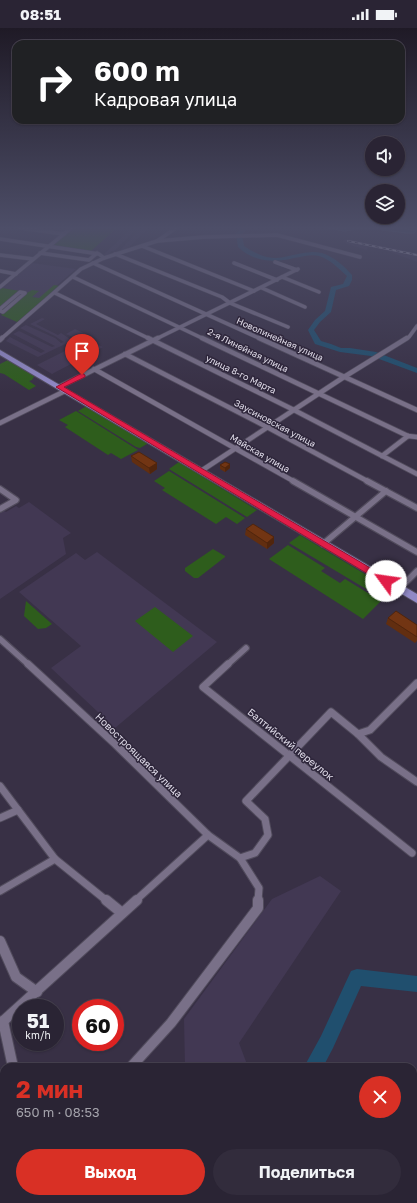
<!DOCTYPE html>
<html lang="ru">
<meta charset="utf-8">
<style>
body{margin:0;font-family:"Golos Text",sans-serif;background:#322c3c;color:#f1f3f6;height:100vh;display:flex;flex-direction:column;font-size:15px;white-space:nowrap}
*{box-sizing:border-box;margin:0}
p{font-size:13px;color:#a5a4ac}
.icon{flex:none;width:22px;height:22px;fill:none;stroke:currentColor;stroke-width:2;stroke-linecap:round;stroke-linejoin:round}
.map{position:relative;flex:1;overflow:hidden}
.drawer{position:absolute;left:0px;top:1035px;width:417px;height:140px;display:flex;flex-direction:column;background:#2a2434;border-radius:12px 12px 0 0;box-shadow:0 1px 3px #0004,0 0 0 1px #46414f}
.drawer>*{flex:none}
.guide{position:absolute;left:12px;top:12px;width:393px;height:84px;border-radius:12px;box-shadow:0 1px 3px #0004,0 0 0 1px #46414f;background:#202124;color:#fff;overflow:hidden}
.controls{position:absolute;left:365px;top:108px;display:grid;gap:8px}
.controls a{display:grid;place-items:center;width:40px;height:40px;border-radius:50%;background:#2a2434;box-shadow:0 1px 3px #0004,0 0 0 1px #46414f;font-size:20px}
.speed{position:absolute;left:12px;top:971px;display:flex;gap:8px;font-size:20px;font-weight:700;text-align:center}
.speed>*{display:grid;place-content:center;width:52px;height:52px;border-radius:50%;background:#2a2434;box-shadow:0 1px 3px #0004,0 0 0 1px #46414f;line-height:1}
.speed small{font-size:10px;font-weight:400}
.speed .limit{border:6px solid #d22;background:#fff;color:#111}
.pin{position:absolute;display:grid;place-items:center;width:34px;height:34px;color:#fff;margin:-41px -17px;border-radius:50% 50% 50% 0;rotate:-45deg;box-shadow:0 0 4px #0007}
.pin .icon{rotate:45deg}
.me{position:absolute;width:44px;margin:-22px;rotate:301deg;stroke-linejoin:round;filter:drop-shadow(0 0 3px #0008)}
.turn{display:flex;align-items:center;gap:14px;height:84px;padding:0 16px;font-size:18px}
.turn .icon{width:52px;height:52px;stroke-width:2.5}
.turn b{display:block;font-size:28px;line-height:34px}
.round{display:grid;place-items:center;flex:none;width:42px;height:42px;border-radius:21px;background:#322c3c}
.head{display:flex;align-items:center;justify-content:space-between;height:68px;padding:0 16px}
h1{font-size:24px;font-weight:700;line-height:30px;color:#d93025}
.button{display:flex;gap:8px;margin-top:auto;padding:8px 16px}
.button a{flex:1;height:46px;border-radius:24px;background:#d93025;color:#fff;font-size:16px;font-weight:700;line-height:46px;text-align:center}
.button a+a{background:#322c3c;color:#f1f3f6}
.status{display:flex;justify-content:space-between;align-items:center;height:28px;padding:0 20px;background:#2a2434;direction:ltr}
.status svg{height:11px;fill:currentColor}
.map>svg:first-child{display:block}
</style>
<div class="status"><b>08:51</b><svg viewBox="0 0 49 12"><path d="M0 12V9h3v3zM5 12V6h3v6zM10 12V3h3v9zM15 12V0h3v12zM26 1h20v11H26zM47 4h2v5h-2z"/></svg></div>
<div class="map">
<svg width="417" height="1175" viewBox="0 0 417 1175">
<rect width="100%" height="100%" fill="#383045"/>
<!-- built -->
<g fill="#423853">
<polygon points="132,200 138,200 114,223 111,223 109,227 103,227"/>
<polygon points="141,200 148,200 125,223 120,222"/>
<polygon points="347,211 417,225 417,234 385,222 368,219 367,222 347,216 342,213"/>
<polygon points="32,235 76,241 37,274 0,268 0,262"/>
<polygon points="42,290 45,291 36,296 58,307 61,305 70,311 73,309 66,306 75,301 86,306 38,329 6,313 10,309 41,325 45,323 13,306 19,303 52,319 55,318 20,300 26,297 55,310 61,315 64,314 55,308 30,296"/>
<polygon points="87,312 103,319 52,346 37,337"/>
<polygon points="29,474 71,505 63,510 66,526 0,571 0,483 3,482 6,484 16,478 19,480"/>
<polygon points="97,524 217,614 115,700 51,640 81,618 19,564 76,525 85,532"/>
<polygon points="320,848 341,863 239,1015 248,1039 185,1039 184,991 272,871"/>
</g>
<!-- green -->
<g fill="#2e5d1c">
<polygon points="72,200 117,200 91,223 50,218"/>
<polygon points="54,257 60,258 17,294 1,287 27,265 32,262 39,263 32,269 39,270"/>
<polygon points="2,260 20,263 0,279 0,261"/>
<polygon points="10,331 35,347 32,352 29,353 36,358 29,362 4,346 0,345 0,336"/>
<polygon points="85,379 88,379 147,414 147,416 140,420 136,419 78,383"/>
<polygon points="76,383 138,422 121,431 111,425 108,427 65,399 68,397 59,392"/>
<polygon points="179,434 257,482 247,489 169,441"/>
<polygon points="169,443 245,490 237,496 226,489 216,496 162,462 165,460 154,453"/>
<polygon points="300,507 388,560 386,567 383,571 289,515"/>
<polygon points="288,517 325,540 321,543 340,555 345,551 381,573 363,591 269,531"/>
<polygon points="213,521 225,528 225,529 198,550 194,550 185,543 185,540"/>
<polygon points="26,573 52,596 46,600 38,601 24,588"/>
<polygon points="155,579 193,608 173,624 135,593"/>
<polygon points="85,1171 186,1171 185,1175 81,1175"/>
</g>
<!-- water -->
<polygon fill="#204f6e" stroke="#5a7993" points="328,200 402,200 416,203 414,205 407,205 366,200 344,203"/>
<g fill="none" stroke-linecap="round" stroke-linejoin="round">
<!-- river -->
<g fill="#204f6e" fill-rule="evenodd">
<path d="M 241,200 L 247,200 L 242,206 L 244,218 C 253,224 264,230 276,230 C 291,229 306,221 322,225 C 334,229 344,238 352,247 L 352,252 L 349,258 L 336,262 L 331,284 L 320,294 L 314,302 L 321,313 L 331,316 L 341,320 L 350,320 L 376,324 L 417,340 L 417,345 L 371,328 L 340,324 L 315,316 L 308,302 L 315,292 L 325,283 L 331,259 L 343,256 L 347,248 C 339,241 330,231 319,228 C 311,226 302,229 294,230 C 274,235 254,234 238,219 L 236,206 Z"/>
<polygon points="357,941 417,948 417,964 361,958 333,1020 323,1039 304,1039 321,1008 351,943"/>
<polygon points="228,1171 248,1171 246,1175 226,1175"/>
</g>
<!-- street-far4 casing -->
<g stroke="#514b5c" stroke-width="4.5">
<g id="street-far4">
<polyline points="21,200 64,206"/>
<polyline points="0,211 99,226 104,230"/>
<polyline points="157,213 176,200"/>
<polyline points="142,218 254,263"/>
<polyline points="40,225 89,232 97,225"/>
<polyline points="115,226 222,269 230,275 288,299"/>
<polyline points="0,227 33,231"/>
<polyline points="275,234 297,242"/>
<polyline points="93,235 261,311"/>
<polyline points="234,235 277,252"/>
<polyline points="0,243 16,246"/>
<polyline points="73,249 204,311"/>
<polyline points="282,249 319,264"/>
<polyline points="0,259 71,200"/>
<polyline points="262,260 305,279"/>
<polyline points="55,265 150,311"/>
<polyline points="0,281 20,264 25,265 3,284 0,283"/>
<polyline points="1,311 81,241 104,230 157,213 204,209 277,207 360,229"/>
<polyline points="156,311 298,241"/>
<polyline points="405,311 409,309 417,298"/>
</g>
</g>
<!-- street-far3 casing -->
<g stroke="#514b5c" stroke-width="6">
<g id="street-far3">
<polyline points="148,310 294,382 417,446"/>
<polyline points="202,310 408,408 417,409"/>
<polyline points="259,310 417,382"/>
<polyline points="0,312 2,310"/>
<polyline points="125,326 267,399 369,454"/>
<polyline points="94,341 295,454"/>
<polyline points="59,359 158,310"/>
<polyline points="0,395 65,363"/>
<polyline points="382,428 408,408"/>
<polyline points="201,443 344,349 407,310"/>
</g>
</g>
<!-- street-far2 casing -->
<g stroke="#514b5c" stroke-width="8">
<g id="street-far2">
<polyline points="293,453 417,524"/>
<polyline points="367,453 417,480"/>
<polyline points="0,461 16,472 0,481"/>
<polyline points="323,516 386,463"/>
<polyline points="399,561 417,543"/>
<polyline points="0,611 29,637"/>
<polyline points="227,637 246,620"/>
</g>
</g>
<!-- street-far1 casing -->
<g stroke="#514b5c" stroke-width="9">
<g id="street-far1">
<polyline points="28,636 115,716 208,807 240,830 259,860 258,873"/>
<polyline points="228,636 203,659 412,825"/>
<polyline points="358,706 381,729 417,754"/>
<polyline points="0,758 55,831 107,873"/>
<polyline points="0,790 18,782"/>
<polyline points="240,830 255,825 268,807 265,791 246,773 331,684 358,706 370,702 417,655"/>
<polyline points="0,863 55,831"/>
<polyline points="135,873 208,807"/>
</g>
</g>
<!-- street casing -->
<g stroke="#514b5c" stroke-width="12">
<g id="street">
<polyline points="106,872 122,885"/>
<polyline points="0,913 16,949 37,964"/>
<polyline points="3,993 13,1039"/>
<polyline points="0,996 137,872"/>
<polyline points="131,1039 171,995 258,880 258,872"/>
<polyline points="7,1175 10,1171"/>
</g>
</g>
<!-- primary casing -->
<g stroke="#514b5c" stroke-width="2">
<polygon id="primary" points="0,322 417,566 417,575 0,327"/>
</g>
<!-- street-far4 -->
<use href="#street-far4" stroke="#797088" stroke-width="3.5"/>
<!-- street-far3 -->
<use href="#street-far3" stroke="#797088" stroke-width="4.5"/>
<!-- street-far2 -->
<use href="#street-far2" stroke="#797088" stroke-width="5.5"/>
<!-- street-far1 -->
<use href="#street-far1" stroke="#797088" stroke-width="7"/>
<!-- street -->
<use href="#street" stroke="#797088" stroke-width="10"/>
<!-- primary -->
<use href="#primary" fill="#9189c6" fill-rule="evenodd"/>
<!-- rail casing -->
<g stroke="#c4bfce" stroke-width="2">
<polyline id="rail" points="348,213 417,227"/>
</g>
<!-- rail -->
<use href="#rail" stroke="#2e263b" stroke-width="1" stroke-dasharray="3.5" stroke-linecap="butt"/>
</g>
<!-- wall -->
<g fill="#622e10">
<polygon points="131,428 157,435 157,441 150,446 132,434"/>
<polygon points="230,436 230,440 225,444 220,441 220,437"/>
<polygon points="246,501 274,509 274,515 267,521 245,507"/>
<polygon points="388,590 417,597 417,613 415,615 386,596"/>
</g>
<!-- shaded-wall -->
<g fill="#50250d">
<polygon points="157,435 157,441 150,446 149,440"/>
<polygon points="230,436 230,440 225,444 225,440"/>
<polygon points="274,509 274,515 267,521 267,515"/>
</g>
<!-- building -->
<g fill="#723513" stroke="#50250d">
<polygon points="139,424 157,435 149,440 131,428"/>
<polygon points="225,434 230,436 225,440 220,437"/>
<polygon points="253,496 274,509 267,515 246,501"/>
<polygon points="396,583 417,597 417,609 388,590"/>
</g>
<!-- sky -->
<linearGradient id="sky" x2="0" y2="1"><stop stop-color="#1f1a26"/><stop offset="0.55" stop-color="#4d4e68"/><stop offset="1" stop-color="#4d4e68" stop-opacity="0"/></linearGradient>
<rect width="417" height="364" fill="url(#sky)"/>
<!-- route -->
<polygon fill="#e11d48" stroke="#92132f" points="82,345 85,347 85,349 64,359 389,551 390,553 389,555 383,555 56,359"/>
<g text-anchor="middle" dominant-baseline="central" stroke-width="3" stroke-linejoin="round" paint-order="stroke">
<!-- far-street labels -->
<g font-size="9" fill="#e0dce9" stroke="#2e263b">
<text transform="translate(280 311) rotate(24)">Новолинейная улица</text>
<text transform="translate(248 322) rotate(26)">2-я Линейная улица</text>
<text transform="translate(241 346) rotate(26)">улица 8-го Марта</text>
<text transform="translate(275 395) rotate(28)">Заусиновская улица</text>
<text transform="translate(260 425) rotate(30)">Майская улица</text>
</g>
<!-- street labels -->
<g font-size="10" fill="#e0dce9" stroke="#2e263b">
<text transform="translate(291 716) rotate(39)">Балтийский переулок</text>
<text transform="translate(139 727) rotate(44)">Новостроящаяся улица</text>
</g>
</g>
</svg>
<div class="controls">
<a><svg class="icon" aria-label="sound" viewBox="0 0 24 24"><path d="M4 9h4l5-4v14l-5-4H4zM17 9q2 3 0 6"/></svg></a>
<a><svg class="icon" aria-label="layers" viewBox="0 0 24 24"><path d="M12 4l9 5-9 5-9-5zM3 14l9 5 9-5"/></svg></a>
</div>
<div class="speed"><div>51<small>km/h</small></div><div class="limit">60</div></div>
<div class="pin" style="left:82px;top:347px;background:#d93025"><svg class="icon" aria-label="arrive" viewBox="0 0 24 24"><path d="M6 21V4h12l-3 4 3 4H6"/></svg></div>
<svg class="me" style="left:386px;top:553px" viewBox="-20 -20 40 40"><circle r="19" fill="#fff"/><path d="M0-13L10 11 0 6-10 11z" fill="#e11d48"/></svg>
<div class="guide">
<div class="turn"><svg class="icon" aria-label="right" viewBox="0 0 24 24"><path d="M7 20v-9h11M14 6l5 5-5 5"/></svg><div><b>600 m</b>Кадровая улица</div></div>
</div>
<section class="drawer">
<div class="head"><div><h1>2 мин</h1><p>650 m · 08:53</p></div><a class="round" style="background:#d93025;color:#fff"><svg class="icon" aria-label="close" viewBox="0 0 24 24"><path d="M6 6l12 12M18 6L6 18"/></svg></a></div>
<div class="button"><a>Выход</a><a>Поделиться</a></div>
</section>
</div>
